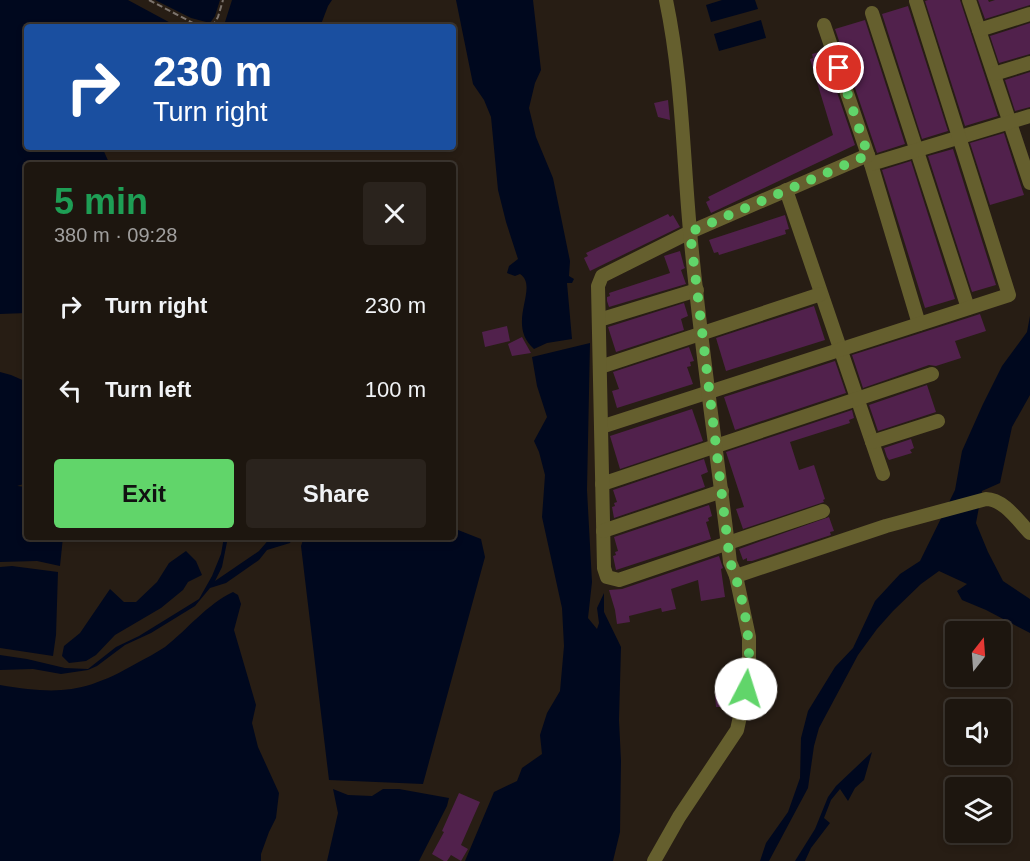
<!DOCTYPE html>
<meta charset="utf-8">
<style>
body{margin:0;font-family:Arial,sans-serif;background:#2a231d;color:#f1f3f6;height:100vh;display:flex;flex-direction:column;font-size:22px;white-space:nowrap}
*{box-sizing:border-box;margin:0}
p{font-size:20px;color:#a09f9e}
.icon{flex:none;width:33px;height:33px;fill:none;stroke:currentColor;stroke-width:2;stroke-linecap:round;stroke-linejoin:round}
.map{position:relative;flex:1;overflow:hidden}
.side{position:absolute;left:24px;top:162px;width:432px;height:378px;display:flex;flex-direction:column;background:#1d160f;border-radius:6px;box-shadow:0 3px 9px #0003,0 0 0 2px #3b352f}
.side>*{flex:none}
.banner{position:absolute;left:24px;top:24px;width:432px;height:126px;border-radius:6px;box-shadow:0 3px 9px #0003,0 0 0 2px #3b352f;background:#1a4fa0;color:#fff;overflow:hidden}
.needle{width:39px;rotate:17deg}
.controls{position:absolute;left:945px;top:621px;display:grid;gap:12px}
.controls a{display:grid;place-items:center;width:66px;height:66px;border-radius:6px;background:#1d160f;box-shadow:0 3px 9px #0003,0 0 0 2px #3b352f;font-size:30px}
.pin{position:absolute;display:grid;place-items:center;width:51px;height:51px;color:#fff;margin:-26px;border:3px solid #fff;border-radius:50%;box-shadow:0 2px 6px #0007}
.me{position:absolute;width:66px;margin:-33px;rotate:5deg;stroke-linejoin:round;filter:drop-shadow(0 0 4px #0008)}
.turn{display:flex;align-items:center;gap:21px;height:126px;padding:0 30px;font-size:27px}
.turn .icon{width:78px;height:78px;stroke-width:2.5}
.turn b{display:block;font-size:42px;line-height:51px}
.round{display:grid;place-items:center;flex:none;width:63px;height:63px;border-radius:6px;background:#2a231d}
.head{display:flex;align-items:center;justify-content:space-between;height:102px;padding:0 30px}
h1{font-size:36px;font-weight:700;line-height:45px;color:#1e9e55}
.cta{display:flex;gap:12px;margin-top:auto;padding:12px 30px}
.cta a{flex:1;height:69px;border-radius:6px;background:#61d56a;color:#111;font-size:24px;font-weight:700;line-height:69px;text-align:center}
.cta a+a{background:#2a231d;color:#f1f3f6}
ul{padding:0;list-style:none}
li{display:flex;align-items:center;gap:18px;height:84px;padding:0 30px}
li div{flex:1}
li b{display:block;font-size:22px}
li em{font-style:normal}
.map>svg:first-child{display:block}
</style>
<div class="map">
<svg width="1030" height="861" viewBox="0 0 1030 861">
<rect width="100%" height="100%" fill="#271d14"/>
<!-- water -->
<g fill="#00081e">
<polygon points="0,0 128,0 178,27 27,27 27,147 102,147 110,165 27,165 27,313 0,314"/>
<polygon points="155,0 220,0 215,16 210,23 191,18"/>
<polygon points="232,0 332,0 328,6 320,27 289,27 225,22"/>
<path d="M 456,0 L 533,0 L 541,70 L 535,83 L 529,108 L 536,137 L 553,178 L 570,261 L 569,276 L 574,279 L 572,283 L 567,283 L 572,339 L 547,343 L 534,349 C 505,324 540,287 520,274 L 515,276 L 507,273 L 509,266 L 518,259 L 506,222 L 498,190 L 491,117 L 484,100 L 473,84 Z"/>
<polygon points="722,0 755,0 758,9 711,22 706,5"/>
<polygon points="761,20 766,38 719,51 714,34"/>
<polygon points="1030,316 1030,395 1012,427 1000,483 982,491 976,523 988,552 1003,581 1030,599 1030,633 986,610 962,600 957,591 967,584 939,571 921,584 893,611 877,629 858,655 819,728 814,746 808,788 769,861 760,861 766,843 788,812 800,778 801,738 808,711 835,667 853,648 875,601 900,574 920,561 955,490 962,451 983,404 1002,366 1027,332"/>
<polygon points="590,343 587,490 592,582 588,618 597,629 599,623 597,608 604,593 604,612 621,647 619,720 621,761 620,832 613,861 465,861 494,792 517,781 522,768 542,754 540,735 547,713 560,691 564,646 562,608 542,517 545,475 539,452 534,441 547,417 537,386 532,357"/>
<polygon points="0,372 11,375 27,382 27,483 17,486 27,487 27,537 63,537 60,566 37,561 0,562"/>
<polygon points="453,528 481,539 485,557 423,784 329,780 301,546 304,537 453,537"/>
<polygon points="224,537 228,537 222,567 215,581 259,551 271,537 293,537 290,543 267,550 259,560 226,583 210,588 195,606 151,633 125,645 97,666 88,670 61,674 33,669 0,670 0,655 27,659 65,668 88,669 116,647 139,636 199,599 212,576 221,554"/>
<polygon points="186,551 196,561 202,575 188,582 183,590 161,608 115,635 96,655 86,661 69,663 62,656 64,646 80,633 110,589 124,602 136,602 157,582 169,563"/>
<polygon points="12,566 58,572 56,635 53,656 0,648 0,567"/>
<path d="M 233,592 L 238,595 L 241,604 L 234,630 L 256,705 L 252,723 L 258,747 L 279,793 L 276,818 L 269,832 L 261,854 L 261,861 L 0,861 L 0,685 C 59,695 85,693 137,663 C 146,658 156,653 165,647 C 188,629 206,605 233,592 Z"/>
<polygon points="872,752 864,780 855,788 848,801 840,789 831,800 824,818 830,823 811,848 805,861 795,861 815,829 828,797 836,786"/>
<polygon points="333,789 348,795 372,796 383,789 399,789 449,798 447,806 419,861 327,861 338,813"/>
</g>
<!-- building -->
<g fill="#51214c">
<polygon points="928,0 960,0 998,116 965,126 925,1"/>
<polygon points="978,0 988,0 989,2 995,0 1030,0 1030,5 985,19"/>
<polygon points="908,6 948,131 922,139 882,14"/>
<polygon points="865,20 905,144 877,153 835,29"/>
<polygon points="1030,23 1030,54 999,63 990,36"/>
<polygon points="823,51 855,145 711,213 706,202 710,200 708,197 833,135 810,59 813,58 812,54"/>
<polygon points="1030,72 1030,107 1015,111 1005,80"/>
<polygon points="668,100 670,120 658,117 654,103"/>
<polygon points="1004,133 1024,195 990,205 970,143"/>
<polygon points="953,149 996,285 972,292 928,156"/>
<polygon points="911,161 955,299 925,308 882,170"/>
<polygon points="668,214 670,217 673,215 680,227 590,271 584,258 588,256 586,253"/>
<polygon points="785,215 789,229 785,230 786,234 719,255 718,252 714,253 709,240"/>
<polygon points="680,251 684,266 685,268 681,270 686,284 609,307 607,301 607,297 610,296 609,293 670,273 664,256"/>
<polygon points="684,303 688,316 681,319 684,330 616,352 608,327"/>
<polygon points="814,306 825,340 726,371 716,338"/>
<polygon points="980,314 986,331 955,341 961,358 936,366 929,365 863,388 852,355"/>
<polygon points="507,326 510,341 485,347 482,332"/>
<polygon points="522,337 531,353 512,356 508,344"/>
<polygon points="689,347 694,361 690,362 691,366 687,367 693,384 617,408 612,391 619,389 613,372"/>
<polygon points="835,361 846,393 735,430 724,397"/>
<polygon points="927,385 936,412 878,431 869,405"/>
<polygon points="692,409 703,441 620,469 610,436"/>
<polygon points="852,410 854,418 849,420 850,423 790,442 799,470 814,465 825,499 823,500 824,502 743,529 736,509 744,507 726,452"/>
<polygon points="911,439 914,448 910,450 912,453 889,460 887,457 884,448"/>
<polygon points="704,459 708,472 701,475 705,487 614,518 612,507 615,506 614,503 617,502 613,490"/>
<polygon points="709,505 712,516 708,518 709,521 706,522 711,539 616,570 613,556 616,555 615,552 618,551 614,537"/>
<polygon points="829,517 834,531 830,532 831,535 752,561 747,561 747,558 743,560 739,549"/>
<polygon points="719,556 723,568 721,569 725,597 701,601 698,580 671,589 676,609 662,612 661,608 629,616 630,622 617,624 615,610 609,590 622,589"/>
<polygon points="715,695 727,695 727,707 716,707"/>
<polygon points="459,793 480,802 461,845 468,849 461,861 451,855 447,861 444,861 432,854 444,832 442,831"/>
</g>
<g fill="none" stroke-linecap="round" stroke-linejoin="round">
<!-- path -->
<g stroke="#7c736c" stroke-width="2" stroke-dasharray="6 3" stroke-linecap="butt">
<polyline points="149,0 195,24 211,27"/>
<polyline points="215,23 260,27"/>
<polyline points="212,27 218,17 223,0"/>
</g>
<!-- minor -->
<g stroke="#655f2e" stroke-width="14">
<polyline points="969,0 1030,183"/>
<polyline points="872,13 968,308"/>
<polyline points="824,25 871,164 919,324"/>
<polyline points="979,30 1030,14"/>
<polyline points="994,74 1030,63"/>
<polyline points="871,164 1030,116"/>
<polyline points="786,190 883,474"/>
<polyline points="599,320 697,290"/>
<polyline points="600,367 821,294"/>
<polyline points="601,427 1009,295 916,1"/>
<polyline points="872,442 938,421"/>
<polyline points="602,484 932,374"/>
<polyline points="823,511 619,580 607,577 604,568 598,286 602,276 690,232 868,155"/>
<polyline points="603,531 722,491"/>
<path d="M 736,576 L 886,526 L 986,499 C 1004,499 1019,522 1030,533"/>
<path d="M 654,861 L 679,817 L 737,730 L 749,676 L 749,637 L 736,576 L 730,562 C 717,452 700,342 690,231 C 683,155 682,76 666,0"/>
</g>
</g>
<g fill="none" stroke-linecap="round" stroke-linejoin="round">
<!-- route -->
<path stroke="#61d56a" stroke-width="10" stroke-dasharray="0 18" d="M 746,689 C 754,651 745,599 730,562 L 690,232 L 868,155 L 839,68"/>
</g>
</svg>
<div class="controls">
<a><svg class="needle" viewBox="-14 -14 28 28"><path d="M0-13l5 13h-10z" fill="#e53935"/><path d="M0 13l5-13h-10z" fill="#a09f9e"/></svg></a>
<a><svg class="icon" aria-label="sound" viewBox="0 0 24 24"><path d="M4 9h4l5-4v14l-5-4H4zM17 9q2 3 0 6"/></svg></a>
<a><svg class="icon" aria-label="layers" viewBox="0 0 24 24"><path d="M12 4l9 5-9 5-9-5zM3 14l9 5 9-5"/></svg></a>
</div>
<div class="pin" style="left:839px;top:68px;background:#d93025"><svg class="icon" aria-label="arrive" viewBox="0 0 24 24"><path d="M6 21V4h12l-3 4 3 4H6"/></svg></div>
<svg class="me" style="left:746px;top:689px" viewBox="-20 -20 40 40"><circle r="19" fill="#fff"/><path d="M0-13L10 11 0 6-10 11z" fill="#61d56a"/></svg>
<div class="banner">
<div class="turn"><svg class="icon" aria-label="right" viewBox="0 0 24 24"><path d="M7 20v-9h11M14 6l5 5-5 5"/></svg><div><b>230 m</b>Turn right</div></div>
</div>
<section class="side">
<div class="head"><div><h1>5 min</h1><p>380 m · 09:28</p></div><a class="round"><svg class="icon" aria-label="close" viewBox="0 0 24 24"><path d="M6 6l12 12M18 6L6 18"/></svg></a></div>
<ul>
<li><svg class="icon" aria-label="right" viewBox="0 0 24 24"><path d="M7 20v-9h11M14 6l5 5-5 5"/></svg><div><b>Turn right</b></div><em>230 m</em></li>
<li><svg class="icon" aria-label="left" viewBox="0 0 24 24"><path d="M17 20v-9H6M10 6l-5 5 5 5"/></svg><div><b>Turn left</b></div><em>100 m</em></li>
</ul>
<div class="cta"><a>Exit</a><a>Share</a></div>
</section>
</div>
